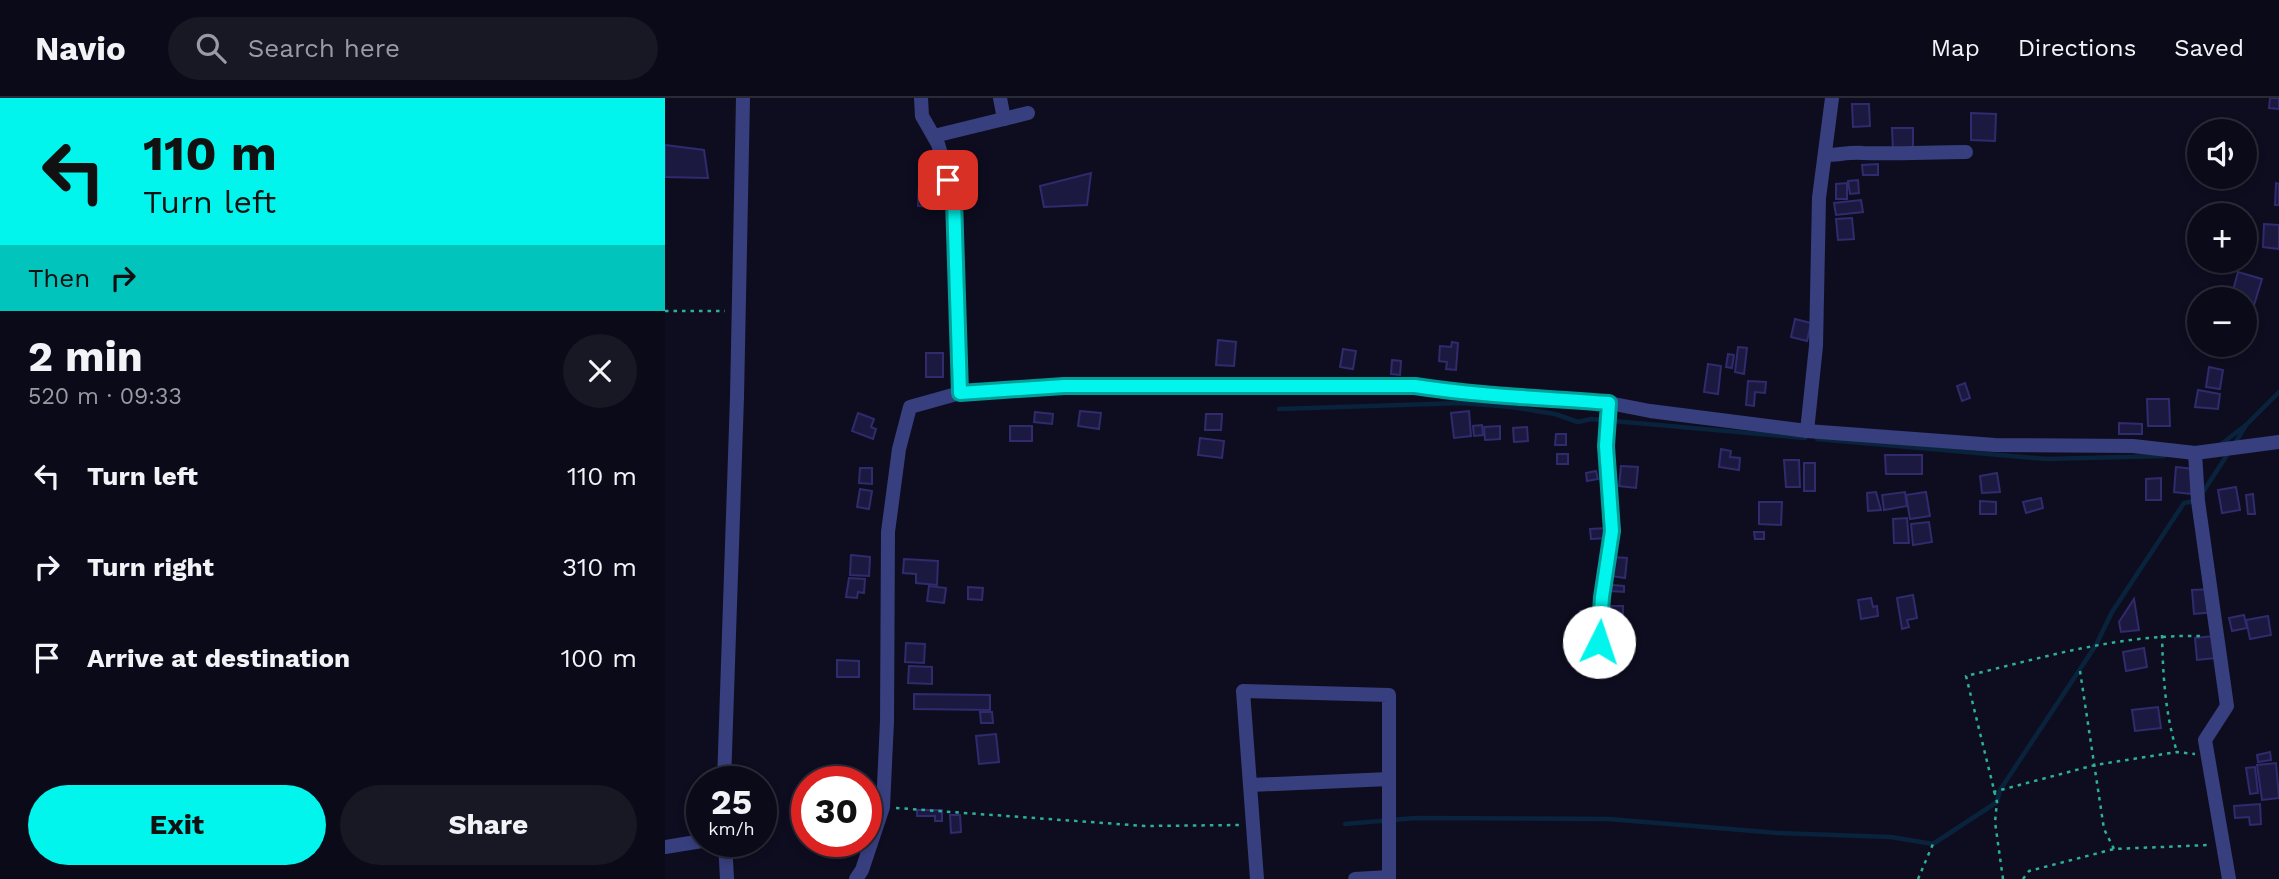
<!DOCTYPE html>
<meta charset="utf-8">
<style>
body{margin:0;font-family:"Work Sans",sans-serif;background:#181825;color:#f1f3f6;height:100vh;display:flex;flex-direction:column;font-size:26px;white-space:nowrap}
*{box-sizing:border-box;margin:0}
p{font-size:23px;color:#999aa2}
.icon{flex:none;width:38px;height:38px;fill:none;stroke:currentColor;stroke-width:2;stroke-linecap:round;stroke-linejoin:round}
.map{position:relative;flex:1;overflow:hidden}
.drawer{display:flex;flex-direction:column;background:#0a0a18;width:665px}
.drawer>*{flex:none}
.banner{background:#02f5ec;color:#111;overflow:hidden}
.tools{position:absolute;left:1522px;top:21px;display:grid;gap:14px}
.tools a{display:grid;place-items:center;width:70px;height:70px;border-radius:50%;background:#0a0a18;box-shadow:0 4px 10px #0003,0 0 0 2px #2a2b37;font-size:35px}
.speed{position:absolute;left:21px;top:668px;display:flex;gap:14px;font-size:35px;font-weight:700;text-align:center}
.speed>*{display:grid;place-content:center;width:91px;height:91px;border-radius:50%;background:#0a0a18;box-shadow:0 4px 10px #0003,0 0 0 2px #2a2b37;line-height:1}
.speed small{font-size:18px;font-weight:400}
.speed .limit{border:10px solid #d22;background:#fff;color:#111}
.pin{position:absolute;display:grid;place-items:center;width:60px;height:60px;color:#fff;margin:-30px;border-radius:14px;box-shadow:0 4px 10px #0006}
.me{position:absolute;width:77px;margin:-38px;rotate:4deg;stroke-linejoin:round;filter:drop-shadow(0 0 5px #0008)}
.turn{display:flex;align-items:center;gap:24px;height:147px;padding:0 28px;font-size:32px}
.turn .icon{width:91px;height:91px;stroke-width:2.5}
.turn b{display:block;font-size:49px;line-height:60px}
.then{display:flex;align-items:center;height:66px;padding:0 28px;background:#0003;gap:14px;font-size:26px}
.round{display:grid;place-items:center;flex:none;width:74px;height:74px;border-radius:37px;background:#181825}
.summary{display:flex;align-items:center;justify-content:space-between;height:119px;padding:0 28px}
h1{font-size:42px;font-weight:700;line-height:52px}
.action{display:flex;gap:14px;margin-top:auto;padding:14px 28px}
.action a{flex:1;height:80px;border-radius:42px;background:#02f5ec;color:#111;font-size:28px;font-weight:700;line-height:80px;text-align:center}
.action a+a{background:#181825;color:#f1f3f6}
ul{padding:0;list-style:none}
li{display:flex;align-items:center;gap:21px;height:91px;padding:0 28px}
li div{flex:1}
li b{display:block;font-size:26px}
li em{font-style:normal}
header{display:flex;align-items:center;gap:42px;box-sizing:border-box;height:98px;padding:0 35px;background:#0a0a18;border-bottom:2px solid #2a2b37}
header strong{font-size:33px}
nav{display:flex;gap:38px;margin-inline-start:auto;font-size:24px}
.search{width:490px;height:63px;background:#181825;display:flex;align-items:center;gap:18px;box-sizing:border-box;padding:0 24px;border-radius:38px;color:#999aa2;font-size:26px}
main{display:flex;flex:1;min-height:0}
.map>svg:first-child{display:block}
</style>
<header>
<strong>Navio</strong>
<div class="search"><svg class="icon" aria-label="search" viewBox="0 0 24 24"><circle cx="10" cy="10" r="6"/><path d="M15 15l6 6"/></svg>Search here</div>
<nav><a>Map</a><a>Directions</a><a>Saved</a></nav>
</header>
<main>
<section class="drawer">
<div class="banner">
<div class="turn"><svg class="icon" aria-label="left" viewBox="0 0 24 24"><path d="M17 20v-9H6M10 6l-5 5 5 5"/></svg><div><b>110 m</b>Turn left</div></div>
<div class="then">Then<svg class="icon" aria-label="right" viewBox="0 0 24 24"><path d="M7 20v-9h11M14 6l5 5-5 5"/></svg></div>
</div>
<div class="summary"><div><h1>2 min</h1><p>520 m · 09:33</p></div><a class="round"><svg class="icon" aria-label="close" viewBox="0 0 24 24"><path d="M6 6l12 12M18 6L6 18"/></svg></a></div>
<ul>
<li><svg class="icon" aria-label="left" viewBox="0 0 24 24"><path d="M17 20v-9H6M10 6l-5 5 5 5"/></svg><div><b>Turn left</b></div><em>110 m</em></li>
<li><svg class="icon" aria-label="right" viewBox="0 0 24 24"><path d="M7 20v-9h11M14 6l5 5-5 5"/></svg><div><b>Turn right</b></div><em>310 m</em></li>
<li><svg class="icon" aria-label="arrive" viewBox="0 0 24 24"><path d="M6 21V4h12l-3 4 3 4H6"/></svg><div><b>Arrive at destination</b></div><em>100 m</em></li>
</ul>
<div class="action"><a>Exit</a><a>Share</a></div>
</section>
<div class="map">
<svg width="1614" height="781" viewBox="0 0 1614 781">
<rect width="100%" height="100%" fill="#0e0d20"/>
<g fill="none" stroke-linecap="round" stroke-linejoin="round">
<!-- stream -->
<g stroke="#09233c" stroke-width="4.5">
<polyline points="614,311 797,305 847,309 890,316 913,324 926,321 1140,340"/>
<polyline points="1152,341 1381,361 1499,358"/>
<polyline points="1555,347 1581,327 1614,294"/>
<polyline points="1569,347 1581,327"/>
<polyline points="1536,397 1564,354"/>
<polyline points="680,726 750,720 944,721 1113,735 1226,739 1268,746 1332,704 1335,692 1431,547 1447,514 1519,405 1531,403"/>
</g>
</g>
<!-- building -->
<g fill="#1c1941" stroke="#2f2b6c" stroke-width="2">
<polygon points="1605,0 1614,0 1614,11 1604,10"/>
<polygon points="1187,6 1204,6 1205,28 1188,29"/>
<polygon points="1306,15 1331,16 1330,43 1306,42"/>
<polygon points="1227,30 1248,30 1248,53 1228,53"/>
<polygon points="0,47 39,52 43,80 0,79"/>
<polygon points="1213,66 1213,77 1198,77 1197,67"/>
<polygon points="426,75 422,107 379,109 375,88"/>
<polygon points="1193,82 1194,95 1185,96 1183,83"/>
<polygon points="1182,85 1182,101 1171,101 1171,86"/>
<polygon points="1611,85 1614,86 1614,107 1610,107"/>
<polygon points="254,87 272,88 271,109 253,108"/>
<polygon points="1196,102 1198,114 1171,117 1169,105"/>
<polygon points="1187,120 1189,141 1173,142 1171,121"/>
<polygon points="1599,126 1614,127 1614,151 1598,149"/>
<polygon points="1573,174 1597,181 1589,207 1580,204 1580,201 1566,200"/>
<polygon points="1130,221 1146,225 1142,243 1126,239"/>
<polygon points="553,242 571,244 569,268 551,267"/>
<polygon points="787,244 793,245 791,272 781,271 782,264 774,263 775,248 786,249"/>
<polygon points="1073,249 1082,250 1079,276 1070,274"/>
<polygon points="678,251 691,253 688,271 675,269"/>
<rect x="261" y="255" width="17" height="24"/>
<polygon points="1063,256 1069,257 1067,270 1061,269"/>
<polygon points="727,262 736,263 735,277 726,276"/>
<polygon points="1043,266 1056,268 1053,296 1039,294"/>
<polygon points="1544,269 1558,272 1555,291 1541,289"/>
<polygon points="1083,283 1101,284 1100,295 1090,294 1089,308 1081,307"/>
<polygon points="1300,285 1305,300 1297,303 1292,288"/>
<polygon points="1533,292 1555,296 1553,311 1530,309"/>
<polygon points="1482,301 1504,301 1505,328 1483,328"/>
<polygon points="415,313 436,315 434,331 413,328"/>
<polygon points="804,313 806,338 789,340 786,315"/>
<polygon points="370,314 388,316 387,326 369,324"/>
<polygon points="193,315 209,321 206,329 211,331 208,341 187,333"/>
<polygon points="541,316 557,316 556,332 540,332"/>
<polygon points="1454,325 1477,326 1477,336 1454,336"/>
<polygon points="817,327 818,337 809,338 808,328"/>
<rect x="345" y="328" width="22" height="15"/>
<polygon points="835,328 835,341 820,342 819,329"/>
<polygon points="862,329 863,343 849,344 848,330"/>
<polygon points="891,336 901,336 901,347 890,347"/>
<polygon points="535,340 559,343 557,360 533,357"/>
<polygon points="1056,351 1066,353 1065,359 1075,360 1074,372 1054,369"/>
<rect x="892" y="356" width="11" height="10"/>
<polygon points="1220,357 1257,357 1257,376 1221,376"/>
<polygon points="1119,362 1134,362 1135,389 1121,389"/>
<rect x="1139" y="365" width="11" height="28"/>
<polygon points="956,368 973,369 971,390 954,388"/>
<polygon points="1511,369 1529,371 1526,396 1509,394"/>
<polygon points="195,370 207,370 207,386 194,385"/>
<polygon points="931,373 933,381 922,383 921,375"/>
<polygon points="1332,375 1335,394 1317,395 1315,378"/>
<polygon points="1496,380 1496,402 1481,402 1481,381"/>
<polygon points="1571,389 1575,412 1557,415 1553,392"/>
<polygon points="195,391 207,393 204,411 192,409"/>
<polygon points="1211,394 1216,412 1203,413 1202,395"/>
<polygon points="1240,394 1242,408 1219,412 1217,397"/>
<polygon points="1261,394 1265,418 1245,421 1241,397"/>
<polygon points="1588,396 1590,416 1583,416 1581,397"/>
<polygon points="1376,400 1378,410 1361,415 1358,404"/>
<polygon points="1315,403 1331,404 1331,416 1315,416"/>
<polygon points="1094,404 1117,404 1116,427 1094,426"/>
<polygon points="1242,420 1244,445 1229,445 1228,421"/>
<polygon points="1264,424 1267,444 1248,447 1246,426"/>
<polygon points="942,430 943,440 926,441 925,431"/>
<polygon points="1089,434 1099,434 1099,441 1090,441"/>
<polygon points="186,457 205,459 204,478 185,477"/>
<polygon points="948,459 962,460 960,480 946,478"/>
<polygon points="239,461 273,463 272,487 251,485 251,476 238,475"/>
<polygon points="184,480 200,481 199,495 193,494 192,500 181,499"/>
<polygon points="947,487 959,488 959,494 946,493"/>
<polygon points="264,488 281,490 279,505 262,503"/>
<polygon points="303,489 318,490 317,502 303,501"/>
<polygon points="1548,491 1550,514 1529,516 1527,492"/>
<polygon points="1248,497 1252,520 1242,522 1244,529 1237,531 1232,500"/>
<polygon points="1206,500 1208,509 1212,508 1213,518 1196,521 1193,502"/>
<polygon points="1469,501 1474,532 1456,534 1454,524"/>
<rect x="944" y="508" width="14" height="11"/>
<polygon points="929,512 929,521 916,522 915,513"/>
<polygon points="1579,517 1582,530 1567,533 1564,520"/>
<polygon points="1603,518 1606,537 1585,541 1581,522"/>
<polygon points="1548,538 1551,560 1532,562 1530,540"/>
<polygon points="911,539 927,540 926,551 911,550"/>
<polygon points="241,545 260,546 259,565 240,564"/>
<polygon points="1479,550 1482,569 1461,573 1458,554"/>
<polygon points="172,562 194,563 194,579 172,579"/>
<polygon points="244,568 267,569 267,586 243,585"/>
<polygon points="249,596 325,597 325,612 249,611"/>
<polygon points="1493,609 1496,630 1470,633 1467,612"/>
<polygon points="315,614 327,614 328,625 316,625"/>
<polygon points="331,636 334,664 314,666 311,638"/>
<polygon points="1605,654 1606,662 1593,664 1592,657"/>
<polygon points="1611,665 1614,700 1597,702 1592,667"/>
<polygon points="1590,669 1593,695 1585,696 1581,670"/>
<polygon points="80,683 99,683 99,710 96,709 96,684"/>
<polygon points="1595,706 1596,726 1585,727 1584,719 1570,720 1569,708"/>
<polygon points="252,712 277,712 277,723 270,723 270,718 252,718"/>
<polygon points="285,717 295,717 296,734 286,735"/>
<polygon points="165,744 185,744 186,753 165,753"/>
</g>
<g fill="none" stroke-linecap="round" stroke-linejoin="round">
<!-- path -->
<g stroke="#2eb097" stroke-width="2.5" stroke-dasharray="3.5 5" stroke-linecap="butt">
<polyline points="0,213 60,213"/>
<path d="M 1497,537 C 1498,578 1500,615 1512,654"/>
<polyline points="1415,573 1439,731 1449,751"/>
<polyline points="1328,694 1430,667 1512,654 1530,656"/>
<polyline points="231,710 480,728 574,727"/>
<polyline points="1253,781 1268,746"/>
<path d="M 1338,781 L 1330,724 L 1332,704 L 1301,578 C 1380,559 1455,536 1537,538"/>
<polyline points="1358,781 1364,773 1449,751 1544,747"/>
</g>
<!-- street -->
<g stroke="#383f7f" stroke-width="14">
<polyline points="256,0 257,18 273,46 289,101 295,295"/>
<polyline points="335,0 339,21"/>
<polyline points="269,38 363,15"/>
<path d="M 1160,57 C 1172,57 1185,54 1198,55 C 1232,56 1267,54 1301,54"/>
<polyline points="1142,333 1151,248 1154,100 1167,0"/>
<polyline points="1530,355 1533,403 1562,608 1540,642 1564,781"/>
<polyline points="934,544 937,499 947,433 941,348 944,305"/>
<polyline points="59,684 72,299 78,0"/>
<polyline points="585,687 724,681"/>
<polyline points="60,744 62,781"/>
<polyline points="0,749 37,743"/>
<polyline points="191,781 197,772 218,709 222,623 223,434 234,351 245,309 295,295 399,288 539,290 750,288 799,296 944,305 985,313 1142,333 1330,347 1468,348 1530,355 1614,344"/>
<polyline points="592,781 578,593 724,597 724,781"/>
<polyline points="690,781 724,779"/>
</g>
</g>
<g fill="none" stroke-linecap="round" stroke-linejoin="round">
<!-- route casing -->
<g stroke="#019f99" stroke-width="18">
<path id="route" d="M 283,82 L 289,101 L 295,295 L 399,288 L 750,288 C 814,298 879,300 944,305 L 941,348 L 947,433 L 937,499 L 934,544"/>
</g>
<!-- route -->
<use href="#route" stroke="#02f5ec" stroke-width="12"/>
</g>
</svg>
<div class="tools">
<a><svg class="icon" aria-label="sound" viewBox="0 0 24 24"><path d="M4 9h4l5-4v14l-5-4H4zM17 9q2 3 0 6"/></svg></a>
<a>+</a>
<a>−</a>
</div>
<div class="speed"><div>25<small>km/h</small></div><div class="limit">30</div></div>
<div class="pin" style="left:283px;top:82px;background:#d93025"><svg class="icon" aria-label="arrive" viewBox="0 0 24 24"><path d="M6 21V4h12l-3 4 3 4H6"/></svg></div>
<svg class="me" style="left:934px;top:544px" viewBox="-20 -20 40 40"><circle r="19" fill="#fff"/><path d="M0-13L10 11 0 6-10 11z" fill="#02f5ec"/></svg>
</div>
</main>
